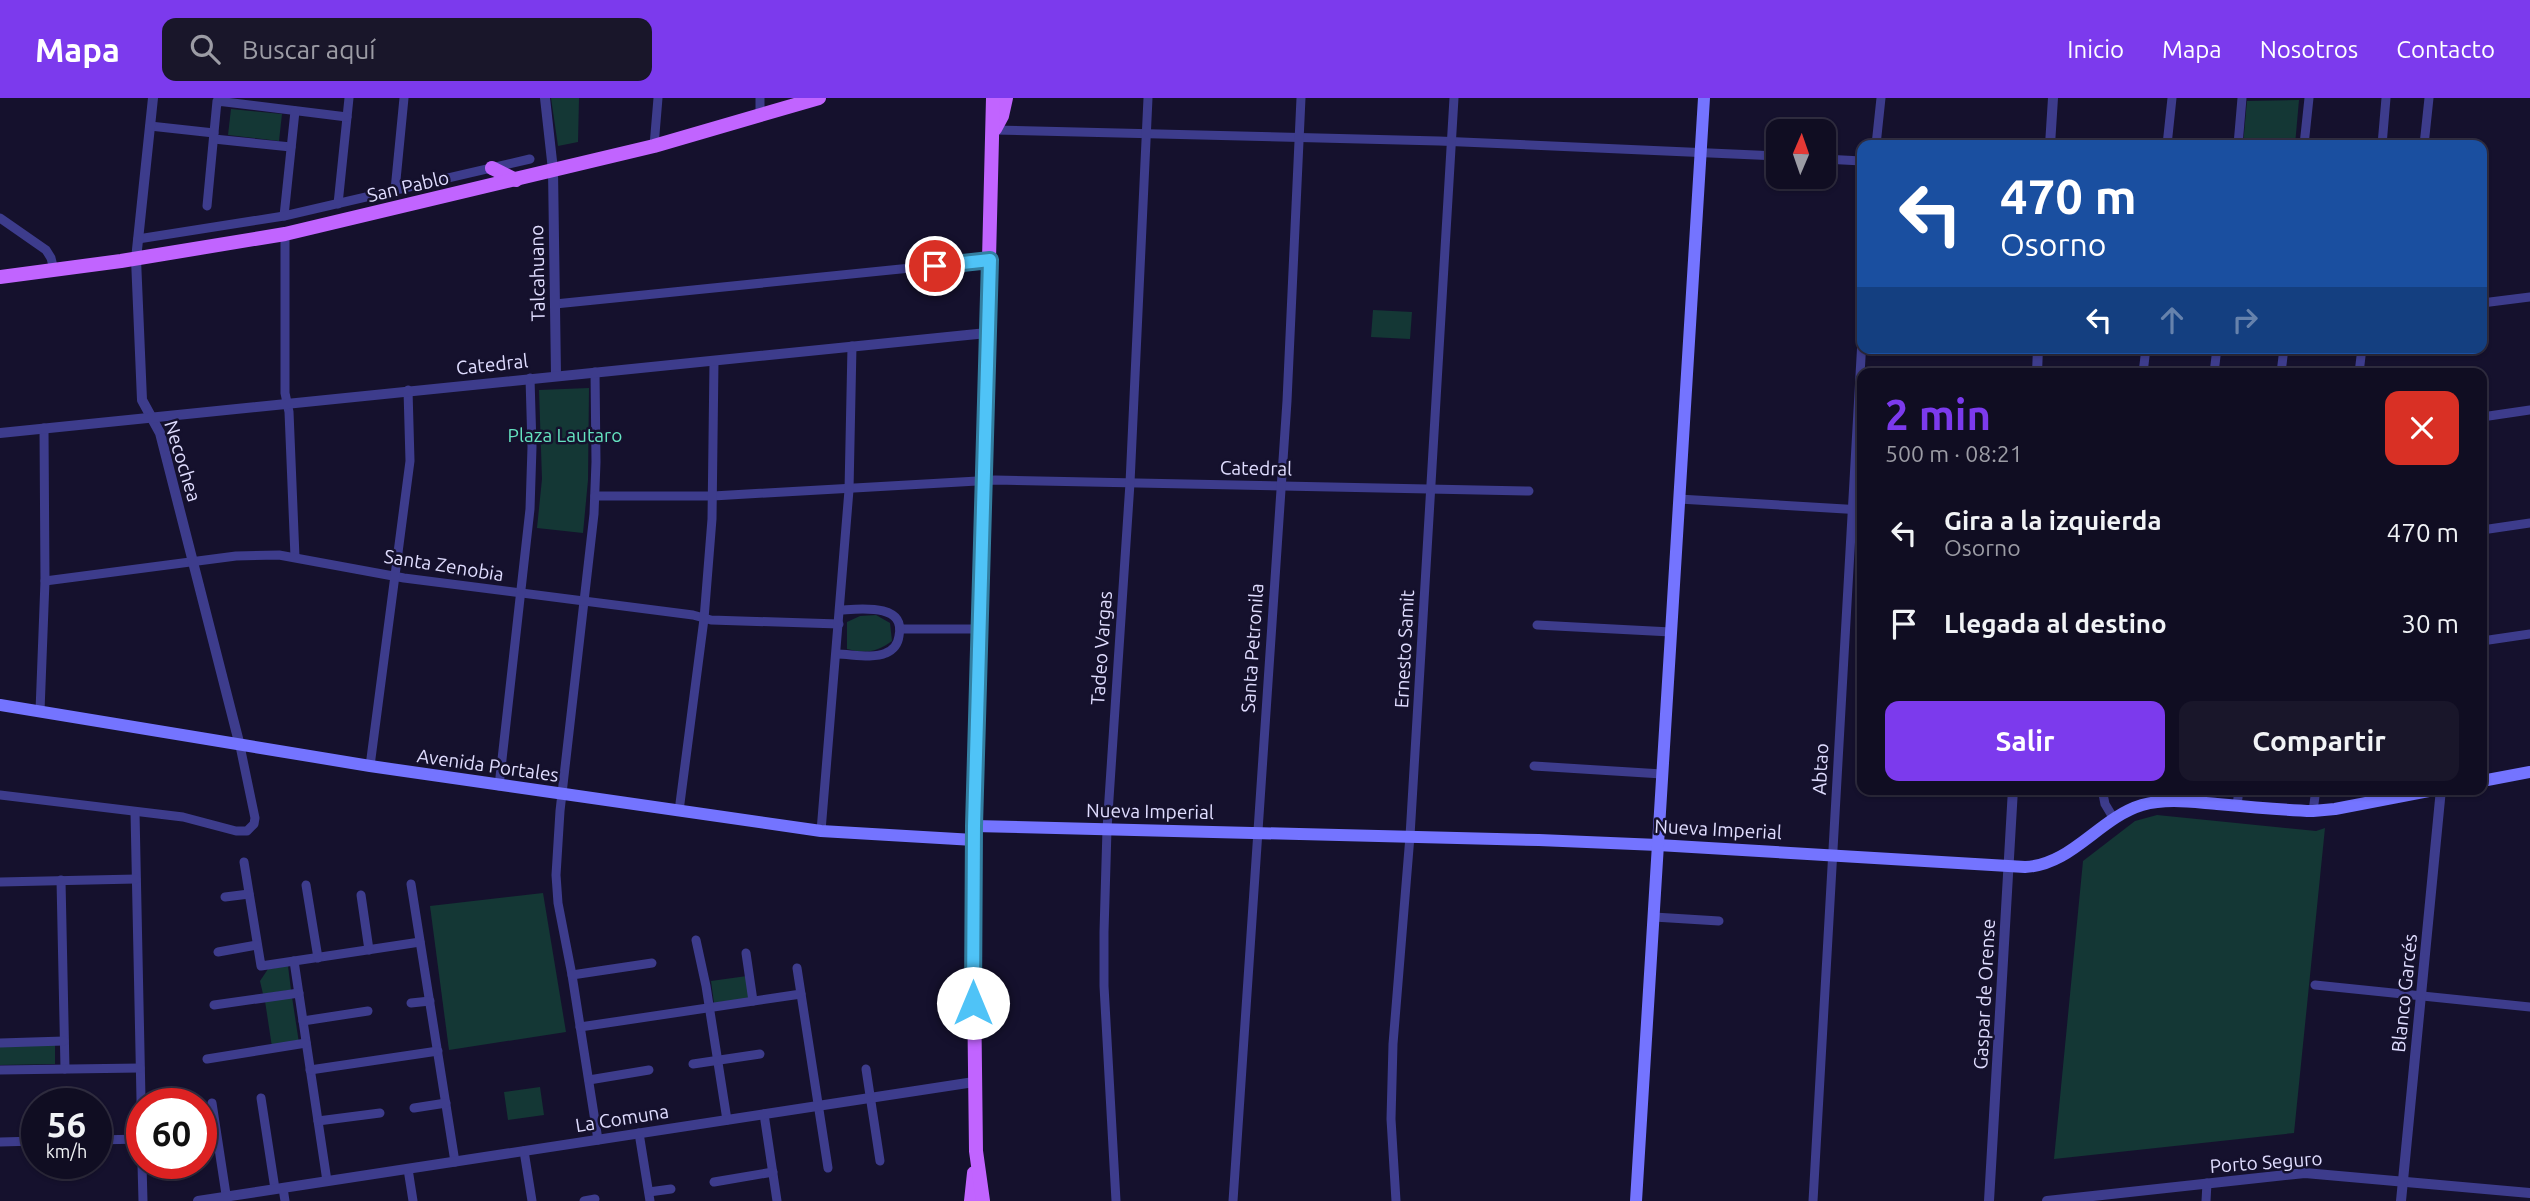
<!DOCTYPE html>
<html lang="es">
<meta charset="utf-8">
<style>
body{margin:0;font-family:Ubuntu,sans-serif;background:#19162a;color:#f1f3f6;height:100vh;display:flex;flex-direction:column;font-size:26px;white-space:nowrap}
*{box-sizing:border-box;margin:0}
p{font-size:23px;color:#9c9ca5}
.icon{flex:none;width:38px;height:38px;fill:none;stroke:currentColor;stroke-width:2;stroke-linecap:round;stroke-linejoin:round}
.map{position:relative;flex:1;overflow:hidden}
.side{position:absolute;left:1857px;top:270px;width:630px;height:427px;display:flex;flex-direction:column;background:#100d22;border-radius:14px;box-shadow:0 2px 5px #0004,0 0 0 2px #302d40}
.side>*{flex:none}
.banner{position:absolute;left:1857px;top:42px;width:630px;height:214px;border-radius:14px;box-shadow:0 2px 5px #0004,0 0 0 2px #302d40;background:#1a4fa0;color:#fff;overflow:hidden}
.needle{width:46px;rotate:2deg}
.fabs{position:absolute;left:1766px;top:21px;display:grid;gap:14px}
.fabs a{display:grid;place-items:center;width:70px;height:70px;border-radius:14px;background:#100d22;box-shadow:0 2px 5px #0004,0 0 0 2px #302d40;font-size:35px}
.speed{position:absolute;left:21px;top:990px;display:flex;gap:14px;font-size:35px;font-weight:700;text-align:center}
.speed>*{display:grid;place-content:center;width:91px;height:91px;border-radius:50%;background:#100d22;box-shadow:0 2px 5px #0004,0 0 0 2px #302d40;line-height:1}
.speed small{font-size:18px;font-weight:400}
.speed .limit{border:10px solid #d22;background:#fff;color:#111}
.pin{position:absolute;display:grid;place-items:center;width:60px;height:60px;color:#fff;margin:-30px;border:4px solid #fff;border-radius:50%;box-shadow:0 2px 7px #0007}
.me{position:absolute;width:77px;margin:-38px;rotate:0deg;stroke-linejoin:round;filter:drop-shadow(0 0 5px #0008)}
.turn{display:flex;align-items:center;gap:24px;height:147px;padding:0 28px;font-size:32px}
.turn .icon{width:91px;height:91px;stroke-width:2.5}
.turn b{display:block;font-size:49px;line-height:60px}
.lanes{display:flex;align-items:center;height:66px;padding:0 28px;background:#0003;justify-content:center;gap:35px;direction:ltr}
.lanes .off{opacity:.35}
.round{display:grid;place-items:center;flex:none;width:74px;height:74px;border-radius:14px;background:#19162a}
.overview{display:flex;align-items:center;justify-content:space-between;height:119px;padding:0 28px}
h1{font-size:42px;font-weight:700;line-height:52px;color:#7c3aed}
.button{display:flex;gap:14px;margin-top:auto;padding:14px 28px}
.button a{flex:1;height:80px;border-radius:14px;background:#7c3aed;color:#fff;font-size:28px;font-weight:700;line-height:80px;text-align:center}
.button a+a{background:#19162a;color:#f1f3f6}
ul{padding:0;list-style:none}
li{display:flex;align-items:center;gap:21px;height:91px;padding:0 28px}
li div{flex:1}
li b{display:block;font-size:26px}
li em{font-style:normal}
header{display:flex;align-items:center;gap:42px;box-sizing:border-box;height:98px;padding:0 35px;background:#7c3aed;color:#fff}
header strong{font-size:33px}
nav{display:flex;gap:38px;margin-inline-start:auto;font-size:24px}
.search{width:490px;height:63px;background:#19162a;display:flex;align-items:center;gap:18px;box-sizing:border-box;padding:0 24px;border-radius:14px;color:#9c9ca5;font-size:26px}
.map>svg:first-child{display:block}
</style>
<header>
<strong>Mapa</strong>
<div class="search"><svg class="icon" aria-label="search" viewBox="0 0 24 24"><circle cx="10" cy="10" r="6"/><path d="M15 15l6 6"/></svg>Buscar aquí</div>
<nav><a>Inicio</a><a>Mapa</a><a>Nosotros</a><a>Contacto</a></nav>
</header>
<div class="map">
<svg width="2530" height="1103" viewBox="0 0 2530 1103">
<rect width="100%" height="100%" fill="#15112d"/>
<!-- green -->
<g fill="#143735">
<polygon points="551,0 579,0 578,44 558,48"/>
<polygon points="2299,2 2295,47 2243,47 2247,3"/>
<polygon points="231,11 282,16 279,43 228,37"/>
<polygon points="1373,212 1412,214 1410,241 1371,239"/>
<polygon points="589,290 588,382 583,435 537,430 542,381 539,292"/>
<path d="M 876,517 L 890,525 L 892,543 C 877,554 865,556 847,551 L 847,524 L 860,518 Z"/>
<polygon points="2157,717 2316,733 2325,730 2294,1035 2054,1061 2083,763 2135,723"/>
<polygon points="543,795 566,934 449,952 430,808"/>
<polygon points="288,868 291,892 263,896 260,883 268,871"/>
<polygon points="747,878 750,900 714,905 711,883"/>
<polygon points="292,899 299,945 272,949 265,903"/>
<polygon points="55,946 55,966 0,967 0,947"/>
<polygon points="540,989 544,1017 508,1022 504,994"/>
</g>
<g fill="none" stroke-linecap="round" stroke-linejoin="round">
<!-- minor -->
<g stroke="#3d3c8c" stroke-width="9">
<polyline points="760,18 760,0"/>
<polyline points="150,28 214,35"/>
<polyline points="994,32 1439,43 1778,58"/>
<polyline points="214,41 291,49"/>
<polyline points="1876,47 1881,0"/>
<polyline points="2167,47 2172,0"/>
<polyline points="2238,47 2242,0"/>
<polyline points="2304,47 2309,0"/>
<polyline points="2382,47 2386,0"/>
<polyline points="2424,47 2429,0"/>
<polyline points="654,48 658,0"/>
<polyline points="1824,61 1862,63"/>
<polyline points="395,92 404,0"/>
<polyline points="338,106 349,0"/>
<polyline points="207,108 217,3 347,19"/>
<polyline points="284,118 295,13"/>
<polyline points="0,120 46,152 51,160 54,172"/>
<polyline points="285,136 285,295 289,314 295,459"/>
<polyline points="138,141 284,118 530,61"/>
<polyline points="2482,205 2530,199"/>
<polyline points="555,206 990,162"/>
<polyline points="595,274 596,364 594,416 560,713 556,777 558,805 572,877 598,1042"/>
<polyline points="2143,275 2146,250"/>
<polyline points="2214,275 2217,250"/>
<polyline points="2281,275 2284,250"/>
<polyline points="2359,275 2362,250"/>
<polyline points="2482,319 2530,312"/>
<polyline points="595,398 713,398 995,382 1529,393"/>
<polyline points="1679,401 1862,412"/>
<polyline points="2482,432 2530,425"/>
<polyline points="45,483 236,458 279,457 404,480 693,517 711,522 839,526"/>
<polyline points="1537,527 1671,534"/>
<polyline points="900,531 979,531"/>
<polyline points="2482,543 2530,536"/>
<path d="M 837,556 C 851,556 873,561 886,555 C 893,552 898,546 899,538 C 906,505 860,511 841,512"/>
<polyline points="40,613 45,483 44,330"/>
<polyline points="370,668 410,363 408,292"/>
<polyline points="1534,668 1662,676"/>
<polyline points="499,688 530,411 532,349 530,280"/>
<polyline points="2102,691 2105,706 2114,721"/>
<polyline points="0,697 183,719 236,733 247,733 254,726 255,720 240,648"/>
<polyline points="2171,703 2172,691"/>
<polyline points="2237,708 2239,691"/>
<polyline points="679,713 704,521 712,421 714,263"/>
<polyline points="2313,713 2316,691"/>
<polyline points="135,714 142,1049"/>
<polyline points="821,733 849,392 852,248"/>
<polyline points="244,764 261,868 420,844"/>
<polyline points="61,782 65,971"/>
<polyline points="0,784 136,781"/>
<polyline points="411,786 455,1064"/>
<polyline points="306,787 318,860"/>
<polyline points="361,797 369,852"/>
<polyline points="225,799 249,796"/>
<polyline points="1654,819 1719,823"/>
<polyline points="696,842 706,888 727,1022"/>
<polyline points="218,854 257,847"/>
<polyline points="746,855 753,903"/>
<polyline points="294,863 327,1083"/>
<polyline points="797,870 828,1070"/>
<polyline points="572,877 652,865"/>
<polyline points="2315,887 2530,909"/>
<polyline points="411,905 430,903"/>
<polyline points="214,907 299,895"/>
<polyline points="303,923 368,913"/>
<polyline points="580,929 801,896"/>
<polyline points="0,945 64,943"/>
<polyline points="207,961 306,945"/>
<polyline points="693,966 760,956"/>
<polyline points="866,971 880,1063"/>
<polyline points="0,972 140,970"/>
<polyline points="310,972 438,953"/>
<polyline points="589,982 649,972"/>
<polyline points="261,1000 275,1091"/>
<polyline points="212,1005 227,1103"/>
<polyline points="414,1010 446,1005"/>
<polyline points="764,1016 777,1103"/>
<polyline points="318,1023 380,1015"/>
<polyline points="639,1035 650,1103"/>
<polyline points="96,1042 142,1041"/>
<polyline points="0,1044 37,1043"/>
<polyline points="524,1053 532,1103"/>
<polyline points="142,1066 143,1103"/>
<polyline points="408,1071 413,1103"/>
<polyline points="714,1084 773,1074"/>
<polyline points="283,1090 285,1103"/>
<polyline points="649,1094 671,1091"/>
<polyline points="584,1103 595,1101"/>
<polyline points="1116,1103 1104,888 1104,834 1107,731 1130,385 1148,0"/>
<polyline points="1233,1103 1287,303 1301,0"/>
<polyline points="1396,1103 1391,1021 1393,946 1410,738 1454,0"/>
<polyline points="1813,1103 1862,242"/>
<polyline points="2206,1103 2207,1085"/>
</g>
<!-- tertiary -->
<g stroke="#3d3c8c" stroke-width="10">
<polyline points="153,0 136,161 142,302 160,335 240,648"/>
<polyline points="545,0 553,72 556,277"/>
<polyline points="2050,47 2053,0"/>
<polyline points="2037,275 2038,250"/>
<polyline points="0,335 987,235"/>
<polyline points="198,1103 974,984"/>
<polyline points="1989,1103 2013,691"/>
<polyline points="2047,1103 2305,1075 2530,1095"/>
<polyline points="2401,1103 2441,691"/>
</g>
<!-- secondary -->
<g stroke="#7474ff" stroke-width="12">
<polyline points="0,607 370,668 821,733 974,742"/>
<polyline points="2482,683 2530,674"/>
<path d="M 974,728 L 1539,742 L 1658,747 L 2025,769 C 2072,767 2099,720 2142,707 C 2167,700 2192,704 2217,706 C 2249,709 2281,712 2313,713 L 2335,711 L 2439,691"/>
<polyline points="1636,1103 1704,0"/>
</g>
<!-- primary -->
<g stroke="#c164ff" stroke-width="14">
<polyline points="995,31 1002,18 1006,0"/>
<polyline points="492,70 516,82"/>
<polyline points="0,179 121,163 285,136 654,48 819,0"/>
<polyline points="971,1103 974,1075"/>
<polyline points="983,1103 976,1053 973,806 993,0"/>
</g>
</g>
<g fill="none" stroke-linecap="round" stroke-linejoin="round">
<!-- route casing -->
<g stroke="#337fa1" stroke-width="18">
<polyline id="route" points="935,168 990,162 974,728 973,905"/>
</g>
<!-- route -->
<use href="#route" stroke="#4fc3f7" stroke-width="12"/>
</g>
<g text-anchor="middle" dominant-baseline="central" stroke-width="5" stroke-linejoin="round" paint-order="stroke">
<!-- street labels -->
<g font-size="19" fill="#e0ddff" stroke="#15112d">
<text transform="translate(408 88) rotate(-13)">San Pablo</text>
<text transform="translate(537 175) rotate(-91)">Talcahuano</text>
<text transform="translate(492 266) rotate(-6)">Catedral</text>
<text transform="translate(183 363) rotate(73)">Necochea</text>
<text transform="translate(1256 370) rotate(1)">Catedral</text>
<text transform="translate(444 467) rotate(9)">Santa Zenobia</text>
<text transform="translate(1101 550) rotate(-86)">Tadeo Vargas</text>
<text transform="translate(1252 550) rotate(-86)">Santa Petronila</text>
<text transform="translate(1404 551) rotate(-87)">Ernesto Samit</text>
<text transform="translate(488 667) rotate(8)">Avenida Portales</text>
<text transform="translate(1820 671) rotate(-87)">Abtao</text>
<text transform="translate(1150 713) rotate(1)">Nueva Imperial</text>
<text transform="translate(1718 731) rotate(3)">Nueva Imperial</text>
<text transform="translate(2404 895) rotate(-84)">Blanco Garcés</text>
<text transform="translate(1984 896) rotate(-87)">Gaspar de Orense</text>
<text transform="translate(622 1020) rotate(-9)">La Comuna</text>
<text transform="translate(2266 1064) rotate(-4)">Porto Seguro</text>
</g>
<!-- park labels -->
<g font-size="19" fill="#65e3c0" stroke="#15112d">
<text x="565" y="337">Plaza Lautaro</text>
</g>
</g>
</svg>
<div class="fabs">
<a><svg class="needle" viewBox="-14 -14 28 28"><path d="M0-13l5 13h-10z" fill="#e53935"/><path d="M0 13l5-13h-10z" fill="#9c9ca5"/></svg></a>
</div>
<div class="speed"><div>56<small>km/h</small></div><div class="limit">60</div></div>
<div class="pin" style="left:935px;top:168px;background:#d93025"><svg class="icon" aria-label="arrive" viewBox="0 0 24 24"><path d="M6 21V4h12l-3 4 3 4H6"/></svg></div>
<svg class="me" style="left:973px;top:905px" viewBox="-20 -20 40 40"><circle r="19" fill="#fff"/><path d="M0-13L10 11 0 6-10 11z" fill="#4fc3f7"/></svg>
<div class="banner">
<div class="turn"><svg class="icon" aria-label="left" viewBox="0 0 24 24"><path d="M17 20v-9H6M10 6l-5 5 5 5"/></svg><div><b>470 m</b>Osorno</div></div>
<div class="lanes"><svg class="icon" aria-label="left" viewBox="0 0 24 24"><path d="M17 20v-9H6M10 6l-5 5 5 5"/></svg><svg class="icon off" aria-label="ahead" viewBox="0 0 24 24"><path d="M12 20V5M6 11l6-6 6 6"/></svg><svg class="icon off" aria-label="right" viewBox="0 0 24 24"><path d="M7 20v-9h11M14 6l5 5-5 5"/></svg></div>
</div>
<section class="side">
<div class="overview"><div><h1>2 min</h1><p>500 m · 08:21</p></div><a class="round" style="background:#d93025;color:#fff"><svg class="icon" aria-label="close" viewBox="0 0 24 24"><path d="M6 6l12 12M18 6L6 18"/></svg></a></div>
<ul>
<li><svg class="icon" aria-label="left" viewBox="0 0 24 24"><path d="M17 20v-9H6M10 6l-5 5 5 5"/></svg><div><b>Gira a la izquierda</b><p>Osorno</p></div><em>470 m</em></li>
<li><svg class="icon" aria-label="arrive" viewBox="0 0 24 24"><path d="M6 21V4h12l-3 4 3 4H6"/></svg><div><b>Llegada al destino</b></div><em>30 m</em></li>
</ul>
<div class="button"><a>Salir</a><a>Compartir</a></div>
</section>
</div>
